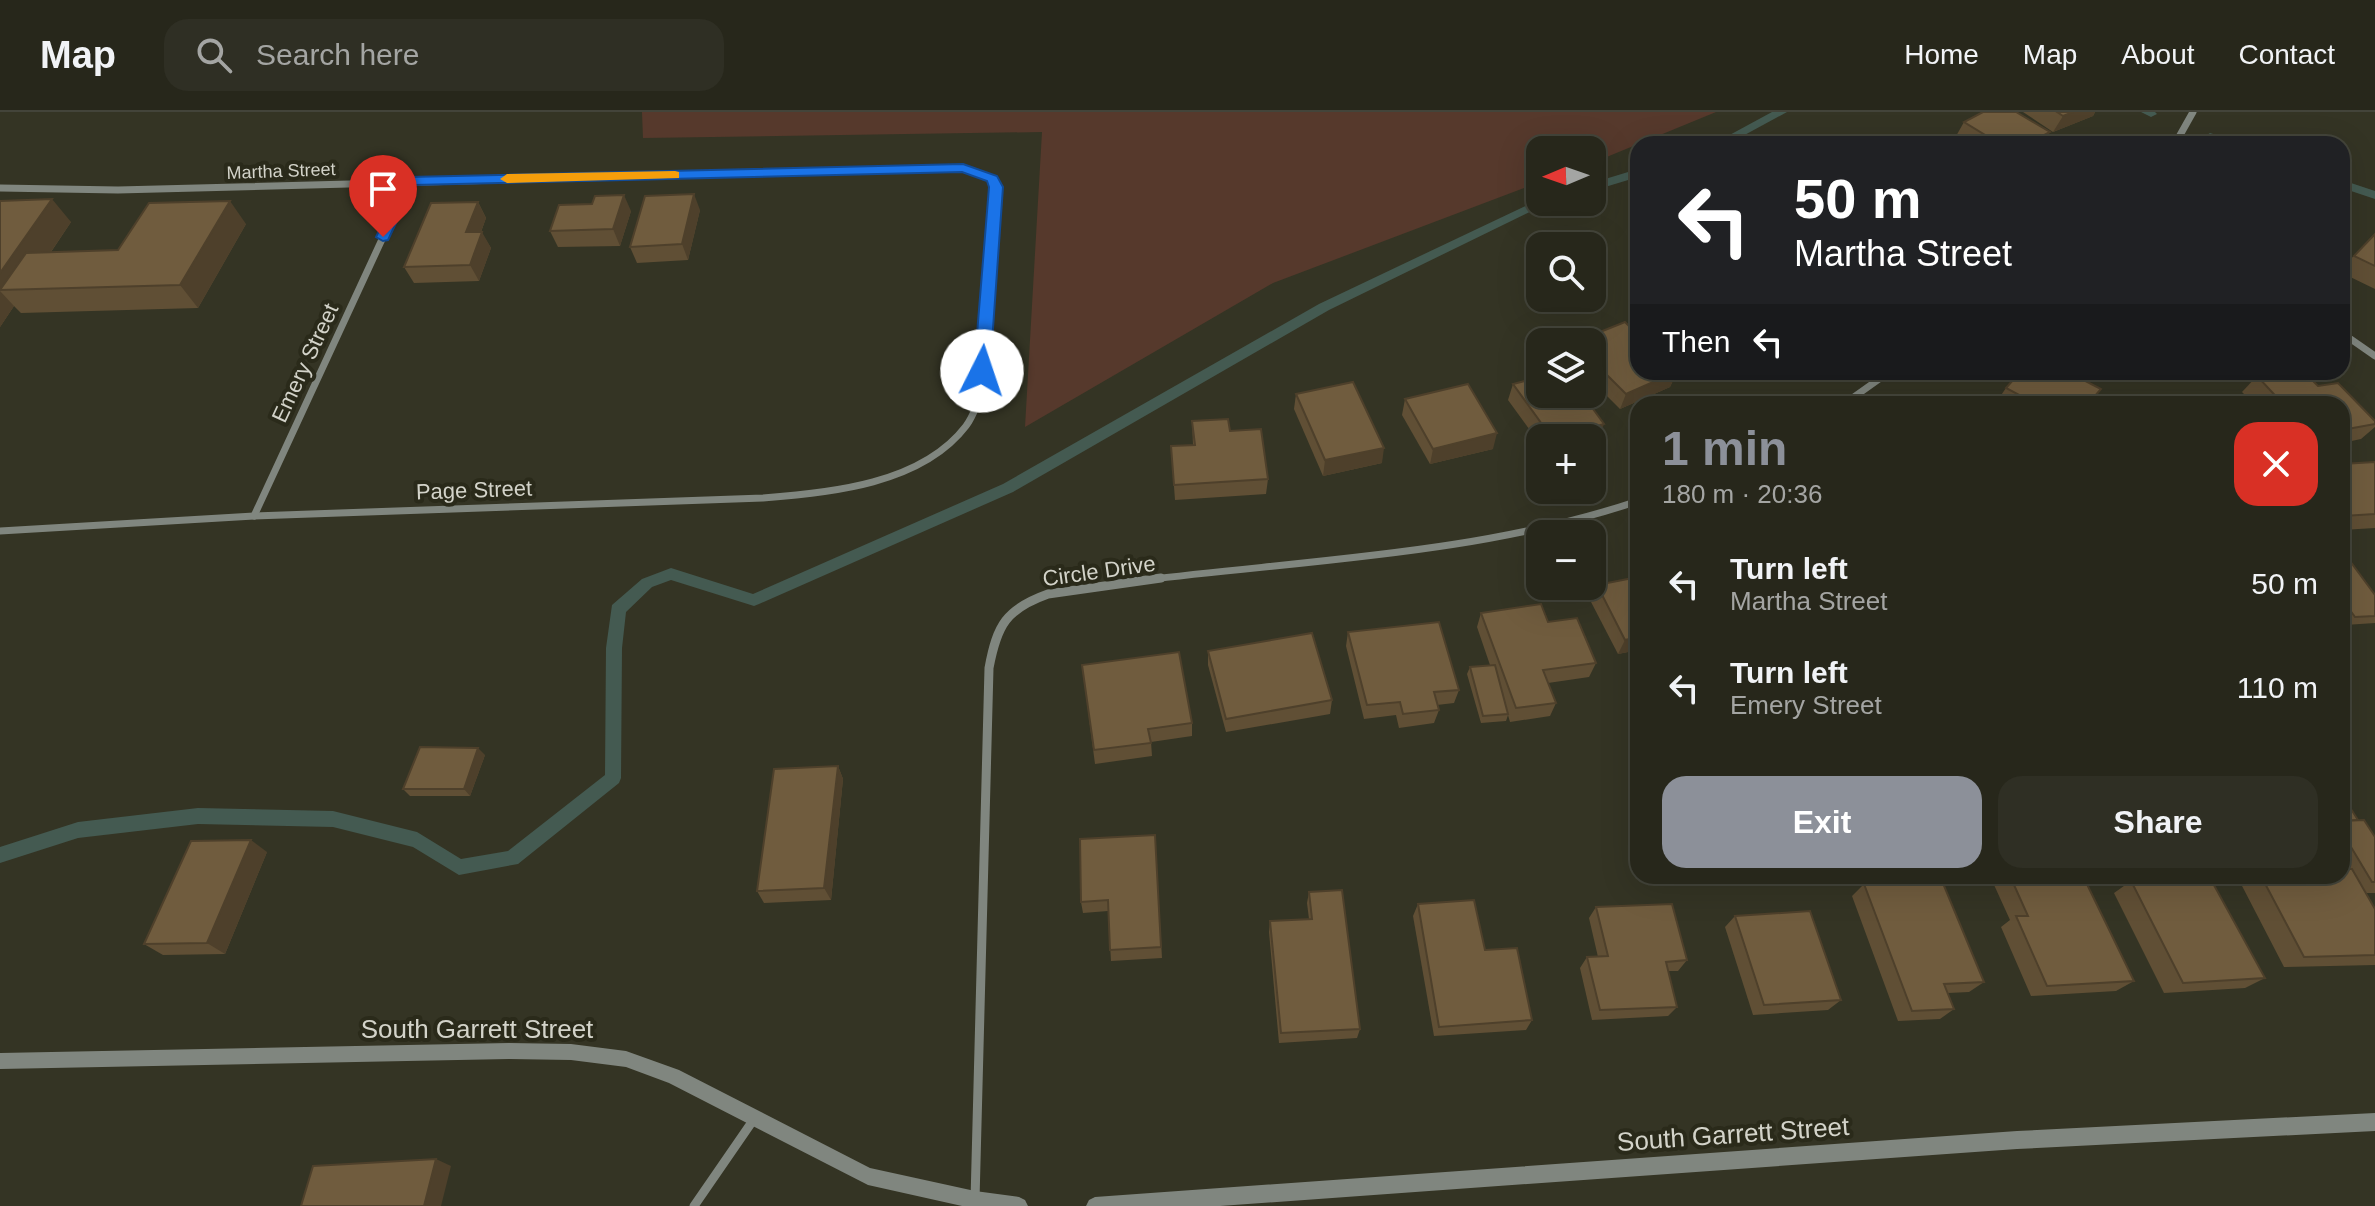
<!DOCTYPE html>
<meta charset="utf-8">
<style>
body{margin:0;font-family:Helvetica,sans-serif;background:#2f2f24;color:#f1f3f6;height:100vh;display:flex;flex-direction:column;font-size:30px;white-space:nowrap}
*{box-sizing:border-box;margin:0}
p{font-size:26px;color:#a4a5a3}
.icon{flex:none;width:44px;height:44px;fill:none;stroke:currentColor;stroke-width:2;stroke-linecap:round;stroke-linejoin:round}
.map{position:relative;flex:1;overflow:hidden}
.side{position:absolute;left:1630px;top:284px;width:720px;height:488px;display:flex;flex-direction:column;background:#27271b;border-radius:24px;box-shadow:0 8px 32px #0002,0 0 0 2px #43443a}
.side>*{flex:none}
.top-card{position:absolute;left:1630px;top:24px;width:720px;height:244px;border-radius:24px;box-shadow:0 8px 32px #0002,0 0 0 2px #43443a;background:#202124;color:#fff;overflow:hidden}
.needle{width:52px;rotate:268deg}
.buttons{position:absolute;left:1526px;top:24px;display:grid;gap:16px}
.buttons a{display:grid;place-items:center;width:80px;height:80px;border-radius:16px;background:#27271b;box-shadow:0 8px 32px #0002,0 0 0 2px #43443a;font-size:40px}
.pin{position:absolute;display:grid;place-items:center;width:68px;height:68px;color:#fff;margin:-82px -34px;border-radius:50% 50% 50% 0;rotate:-45deg;box-shadow:0 0 8px #0007}
.pin .icon{rotate:45deg}
.me{position:absolute;width:88px;margin:-44px;rotate:4deg;stroke-linejoin:round;filter:drop-shadow(0 0 6px #0008)}
.turn{display:flex;align-items:center;gap:28px;height:168px;padding:0 32px;font-size:36px}
.turn .icon{width:104px;height:104px;stroke-width:2.5}
.turn b{display:block;font-size:56px;line-height:68px}
.then{display:flex;align-items:center;height:76px;padding:0 32px;background:#0003;gap:16px;font-size:30px}
.round{display:grid;place-items:center;flex:none;width:84px;height:84px;border-radius:24px;background:#2f2f24}
.headline{display:flex;align-items:center;justify-content:space-between;height:136px;padding:0 32px}
h1{font-size:48px;font-weight:800;line-height:60px;color:#8c9099}
.primary-button{display:flex;gap:16px;margin-top:auto;padding:16px 32px}
.primary-button a{flex:1;height:92px;border-radius:24px;background:#8c9099;color:#fff;font-size:32px;font-weight:800;line-height:92px;text-align:center}
.primary-button a+a{background:#2f2f24;color:#f1f3f6}
ul{padding:0;list-style:none}
li{display:flex;align-items:center;gap:24px;height:104px;padding:0 32px}
li div{flex:1}
li b{display:block;font-size:30px}
li em{font-style:normal}
header{display:flex;align-items:center;gap:48px;box-sizing:border-box;height:112px;padding:0 40px;background:#27271b;border-bottom:2px solid #43443a}
header strong{font-size:38px}
nav{display:flex;gap:44px;margin-inline-start:auto;font-size:28px}
.search{width:560px;height:72px;background:#2f2f24;display:flex;align-items:center;gap:20px;box-sizing:border-box;padding:0 28px;border-radius:24px;color:#a4a5a3;font-size:30px}
.map>svg:first-child{display:block}
</style>
<header>
<strong>Map</strong>
<div class="search"><svg class="icon" aria-label="search" viewBox="0 0 24 24"><circle cx="10" cy="10" r="6"/><path d="M15 15l6 6"/></svg>Search here</div>
<nav><a>Home</a><a>Map</a><a>About</a><a>Contact</a></nav>
</header>
<div class="map">
<svg width="2375" height="1094" viewBox="0 0 2375 1094">
<rect width="100%" height="100%" fill="#343424"/>
<!-- green -->
<polygon fill="#56392c" points="642,0 1716,0 1592,51 1592,38 1540,38 1540,70 1273,171 1025,315 1042,20 643,26"/>
<g fill="none" stroke-linecap="round" stroke-linejoin="round">
<!-- stream -->
<g fill="#445a51" fill-rule="evenodd">
<polygon points="1772,0 1787,0 1728,32 1713,32"/>
<polygon points="2141,0 2155,0 2157,2 2151,5"/>
<path d="M 2210,21 L 2235,29 L 2237,32 C 2225,32 2213,33 2204,25 Z"/>
<polygon points="1638,57 1638,65 1592,79 1592,71"/>
<polygon points="2342,68 2375,79 2375,87 2342,76"/>
<polygon points="1540,87 1540,90 1550,90 1329,198 1013,380 759,492 754,494 671,468 652,475 626,500 622,536 621,666 619,671 518,752 459,763 413,735 333,715 198,712 78,726 0,751 0,735 78,710 198,696 333,699 417,720 461,747 508,739 605,663 606,536 612,493 642,467 671,456 753,482 1003,372 1319,192"/>
</g>
<!-- minor-far1 -->
<g stroke="#80867f" stroke-width="7">
<polyline points="2175,32 2193,0"/>
<path d="M 0,76 L 118,78 L 963,56 L 992,67 L 996,75 L 980,286 C 976,295 972,306 966,314 C 922,372 830,381 763,386 L 254,404 L 0,419"/>
<polyline points="2342,221 2375,244"/>
<polyline points="1844,292 1889,260"/>
<polyline points="254,404 409,69"/>
<path d="M 1145,468 C 1308,448 1481,442 1638,389"/>
</g>
<!-- minor -->
<g stroke="#80867f" stroke-width="9">
<path d="M 975,1088 L 989,556 C 997,513 1006,497 1048,482 L 1161,466"/>
<polyline points="694,1094 754,1007"/>
</g>
<!-- tertiary -->
<g fill="#80867f" fill-rule="evenodd">
<polygon points="509,931 571,932 626,939 679,958 870,1056 975,1079 1019,1085 1025,1088 1028,1094 962,1094 868,1073 669,971 626,955 571,948 509,947 0,957 0,941"/>
<polygon points="2375,1001 2375,1019 2017,1037 1220,1094 1086,1094 1089,1088 1095,1085 2017,1019"/>
</g>
</g>
<!-- wall -->
<g fill="#604f35">
<polygon points="2023,0 2095,0 2093,4 2053,20"/>
<polygon points="1964,10 2042,32 1964,32 1955,26"/>
<polygon points="0,89 71,110 51,140 118,138 246,112 198,196 21,201 14,194 0,215"/>
<polygon points="478,90 486,106 481,120 491,136 479,169 414,171 404,155"/>
<polygon points="700,98 688,148 637,151 630,135"/>
<polygon points="631,99 620,134 558,135 550,119"/>
<polygon points="2375,122 2375,177 2342,161 2342,156"/>
<polygon points="1592,230 1677,260 1670,275 1620,297 1592,269"/>
<polygon points="1698,260 1726,260 1705,268"/>
<polygon points="2257,264 2318,274 2375,309 2375,315 2361,327 2342,331 2342,292 2254,292 2242,280"/>
<polygon points="1513,272 1598,328 1592,330 1592,326 1540,326 1540,332 1508,288"/>
<polygon points="2006,276 2089,292 1995,292"/>
<polygon points="1296,282 1382,351 1323,364 1294,297"/>
<polygon points="1405,287 1493,337 1430,352 1402,303"/>
<polygon points="1192,309 1230,319 1268,367 1266,382 1175,388 1171,334 1193,333"/>
<polygon points="2375,350 2375,416 2342,418 2342,352"/>
<polygon points="2342,445 2375,483 2375,511 2345,513 2342,508"/>
<polygon points="1597,473 1638,538 1618,542 1590,488"/>
<polygon points="1481,501 1548,510 1596,551 1589,565 1548,571 1556,591 1550,604 1510,610 1508,603 1506,609 1481,611 1467,562 1470,555 1490,553 1477,515"/>
<polygon points="1348,520 1459,578 1454,591 1437,593 1439,598 1434,611 1399,616 1396,603 1364,607 1346,534"/>
<polygon points="1208,539 1332,588 1330,602 1226,620 1208,553"/>
<polygon points="1082,553 1192,611 1192,624 1151,630 1152,644 1095,652"/>
<polygon points="485,643 470,684 410,684 403,677"/>
<polygon points="838,654 843,667 831,788 764,791 757,779"/>
<polygon points="2342,683 2358,708 2375,725 2375,781 2366,781 2375,797 2375,853 2284,855 2240,770 2250,764 2342,764"/>
<polygon points="1155,723 1162,846 1111,849 1108,799 1083,801 1081,790"/>
<polygon points="267,740 225,842 163,843 144,832"/>
<polygon points="1881,764 1940,764 1984,870 1969,880 1948,881 1954,897 1940,907 1898,909 1852,784 1864,772 1884,771"/>
<polygon points="1990,764 2083,764 2134,869 2116,879 2031,884 2001,815 2010,808"/>
<polygon points="2146,764 2209,764 2265,866 2245,876 2164,881 2114,781 2131,769 2148,768"/>
<polygon points="1309,780 1360,917 1357,926 1279,931 1269,820 1270,809 1309,807 1307,791"/>
<polygon points="1418,792 1485,838 1532,908 1526,918 1434,924 1413,804"/>
<polygon points="1596,795 1687,848 1678,859 1668,859 1677,895 1668,904 1592,908 1580,856 1587,845 1598,845 1589,806"/>
<polygon points="1735,804 1841,888 1828,898 1753,903 1725,815"/>
</g>
<!-- shaded-wall -->
<g fill="#4e402b">
<polygon points="2073,0 2095,0 2093,4 2053,20 2063,4"/>
<polygon points="2050,20 2042,32 2027,32"/>
<polygon points="694,82 700,98 688,148 682,132"/>
<polygon points="624,83 631,99 620,134 613,117"/>
<polygon points="52,87 71,110 25,178 0,178 0,161"/>
<polygon points="230,89 246,112 198,196 180,173"/>
<polygon points="478,90 486,106 475,136 466,120"/>
<polygon points="482,120 491,136 479,169 470,153"/>
<polygon points="0,179 14,194 0,215"/>
<polygon points="1677,260 1670,275 1620,297 1626,282"/>
<polygon points="1709,260 1726,260 1705,268"/>
<polygon points="1604,312 1598,328 1592,330 1592,326 1556,326"/>
<polygon points="1497,321 1493,337 1430,352 1433,337"/>
<polygon points="1384,336 1382,351 1323,364 1325,348"/>
<polygon points="1638,525 1638,538 1618,542 1625,528"/>
<polygon points="478,636 485,643 470,684 464,677"/>
<polygon points="838,654 843,667 831,788 824,776"/>
<polygon points="251,728 267,740 225,842 207,831"/>
<polygon points="436,1047 451,1054 441,1094 424,1094"/>
</g>
<!-- building -->
<g fill="#705c3e" stroke="#4e402b" stroke-width="2">
<polygon points="1983,0 2016,0 2050,20 2027,32 2000,32 1964,10"/>
<polygon points="2057,0 2073,0 2063,4"/>
<polygon points="694,82 682,132 630,135 645,84"/>
<polygon points="624,83 613,117 550,119 559,93 592,92 595,84"/>
<polygon points="52,87 0,161 0,89"/>
<polygon points="230,89 180,173 0,178 26,141 118,138 149,91"/>
<polygon points="478,90 466,120 482,120 470,153 404,155 431,91"/>
<polygon points="2375,122 2375,154 2354,144"/>
<polygon points="1625,210 1638,223 1638,260 1676,260 1626,282 1592,248 1592,230 1575,230"/>
<polygon points="2020,260 2068,260 2101,277 2088,292 2036,292 2006,276"/>
<polygon points="2282,260 2304,260 2318,274 2338,271 2375,309 2375,312 2342,318 2342,292 2283,292 2257,264"/>
<polygon points="1540,265 1540,282 1582,282 1604,312 1556,326 1552,326 1513,272"/>
<polygon points="1353,270 1384,336 1325,348 1296,282"/>
<polygon points="1468,272 1497,321 1433,337 1405,287"/>
<polygon points="1228,307 1230,319 1261,317 1268,367 1174,373 1171,334 1195,333 1192,309"/>
<polygon points="2375,350 2375,402 2343,404 2342,352"/>
<polygon points="2342,445 2347,445 2375,483 2375,504 2355,505 2342,487"/>
<polygon points="1638,465 1638,525 1625,528 1597,473"/>
<polygon points="1541,492 1548,510 1577,506 1596,551 1543,558 1556,591 1516,596 1481,501"/>
<polygon points="1439,510 1459,578 1434,580 1439,598 1403,602 1400,590 1367,593 1348,520"/>
<polygon points="1312,521 1332,588 1226,607 1208,539"/>
<polygon points="1179,540 1192,611 1148,617 1151,631 1094,638 1082,553"/>
<polygon points="1495,553 1508,602 1483,604 1470,555"/>
<polygon points="420,635 478,636 464,677 403,677"/>
<polygon points="838,654 824,776 757,779 774,657"/>
<polygon points="2342,683 2358,708 2342,709"/>
<polygon points="2364,708 2375,725 2375,770 2372,770 2342,720 2342,709"/>
<polygon points="1155,723 1161,835 1110,838 1108,788 1081,790 1080,727"/>
<polygon points="251,728 207,831 144,832 191,729"/>
<polygon points="2342,757 2352,757 2375,797 2375,843 2304,845 2261,764 2342,764"/>
<polygon points="1898,764 1940,764 1984,870 1944,872 1954,897 1912,899 1864,772 1901,770"/>
<polygon points="2010,764 2083,764 2134,869 2047,874 2016,804 2028,804"/>
<polygon points="2170,764 2209,764 2265,866 2183,871 2131,769 2171,767"/>
<polygon points="1342,778 1360,917 1281,921 1270,809 1312,807 1309,780"/>
<polygon points="1474,788 1485,838 1517,836 1532,908 1439,915 1418,792"/>
<polygon points="1672,792 1687,848 1666,850 1677,895 1600,898 1587,845 1608,844 1596,795"/>
<polygon points="1810,799 1841,888 1764,893 1735,804"/>
<polygon points="436,1047 424,1094 301,1094 313,1054"/>
</g>
<!-- route -->
<polygon fill="#1a73e8" stroke="#114b97" stroke-width="2" points="963,52 997,64 1003,75 990,259 982,264 974,259 989,75 987,69 962,60 414,73 388,128 383,129 376,125 402,69 409,65"/>
<!-- slow -->
<polygon fill="#f59e0b" points="675,59 679,60 679,66 507,71 500,67 507,62"/>
<g text-anchor="middle" dominant-baseline="central" stroke-width="8" stroke-linejoin="round" paint-order="stroke">
<!-- far-street labels -->
<g font-size="18" fill="#d3d3c9" stroke="#2a2a1a">
<text transform="translate(281 59) rotate(-2)">Martha Street</text>
</g>
<!-- street labels -->
<g font-size="22" fill="#d3d3c9" stroke="#2a2a1a">
<text transform="translate(305 251) rotate(-65)">Emery Street</text>
<text transform="translate(474 378) rotate(-2)">Page Street</text>
<text transform="translate(1099 459) rotate(-8)">Circle Drive</text>
</g>
<!-- near-street labels -->
<g font-size="26" fill="#d3d3c9" stroke="#2a2a1a">
<text x="477" y="917">South Garrett Street</text>
<text transform="translate(1733 1022) rotate(-4)">South Garrett Street</text>
</g>
</g>
</svg>
<div class="buttons">
<a><svg class="needle" viewBox="-14 -14 28 28"><path d="M0-13l5 13h-10z" fill="#e53935"/><path d="M0 13l5-13h-10z" fill="#a4a5a3"/></svg></a>
<a><svg class="icon" aria-label="search" viewBox="0 0 24 24"><circle cx="10" cy="10" r="6"/><path d="M15 15l6 6"/></svg></a>
<a><svg class="icon" aria-label="layers" viewBox="0 0 24 24"><path d="M12 4l9 5-9 5-9-5zM3 14l9 5 9-5"/></svg></a>
<a>+</a>
<a>−</a>
</div>
<div class="pin" style="left:383px;top:125px;background:#d93025"><svg class="icon" aria-label="arrive" viewBox="0 0 24 24"><path d="M6 21V4h12l-3 4 3 4H6"/></svg></div>
<svg class="me" style="left:982px;top:259px" viewBox="-20 -20 40 40"><circle r="19" fill="#fff"/><path d="M0-13L10 11 0 6-10 11z" fill="#1a73e8"/></svg>
<div class="top-card">
<div class="turn"><svg class="icon" aria-label="left" viewBox="0 0 24 24"><path d="M17 20v-9H6M10 6l-5 5 5 5"/></svg><div><b>50 m</b>Martha Street</div></div>
<div class="then">Then<svg class="icon" aria-label="left" viewBox="0 0 24 24"><path d="M17 20v-9H6M10 6l-5 5 5 5"/></svg></div>
</div>
<section class="side">
<div class="headline"><div><h1>1 min</h1><p>180 m · 20:36</p></div><a class="round" style="background:#d93025;color:#fff"><svg class="icon" aria-label="close" viewBox="0 0 24 24"><path d="M6 6l12 12M18 6L6 18"/></svg></a></div>
<ul>
<li><svg class="icon" aria-label="left" viewBox="0 0 24 24"><path d="M17 20v-9H6M10 6l-5 5 5 5"/></svg><div><b>Turn left</b><p>Martha Street</p></div><em>50 m</em></li>
<li><svg class="icon" aria-label="left" viewBox="0 0 24 24"><path d="M17 20v-9H6M10 6l-5 5 5 5"/></svg><div><b>Turn left</b><p>Emery Street</p></div><em>110 m</em></li>
</ul>
<div class="primary-button"><a>Exit</a><a>Share</a></div>
</section>
</div>
